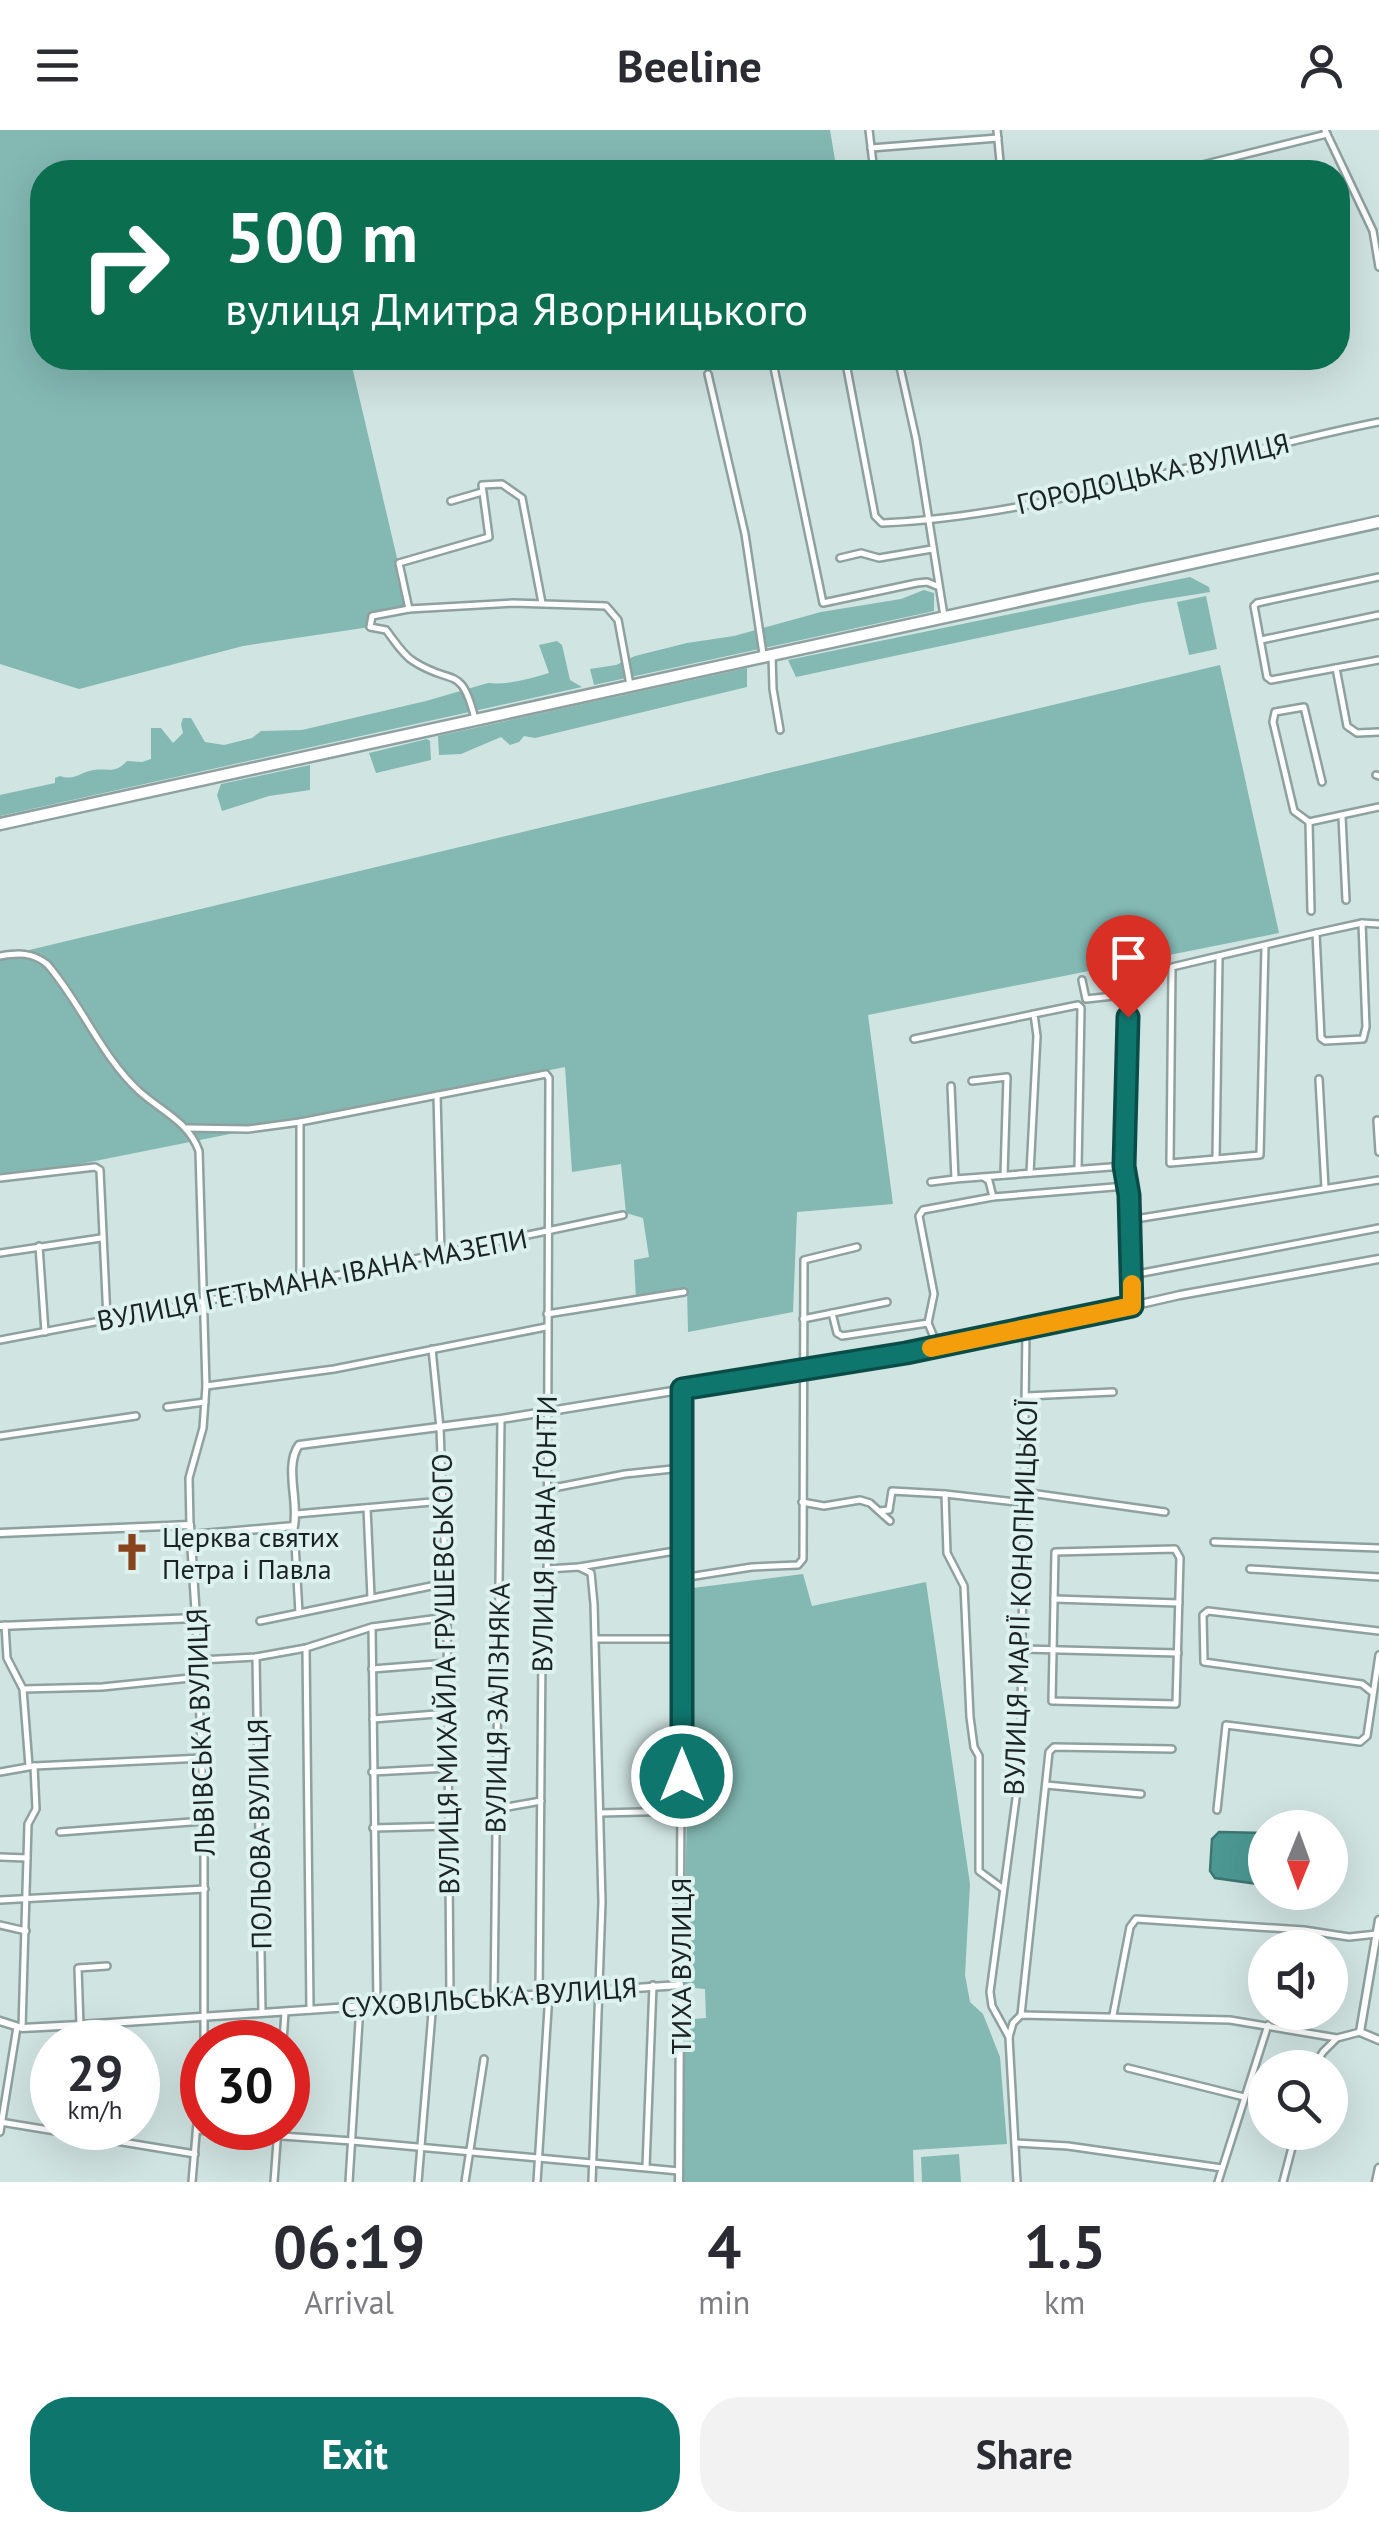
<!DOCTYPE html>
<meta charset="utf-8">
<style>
body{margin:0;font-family:"PT Sans",sans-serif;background:#f2f2f3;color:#2b2b33;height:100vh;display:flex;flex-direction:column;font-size:38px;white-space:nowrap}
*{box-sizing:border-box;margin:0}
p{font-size:32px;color:#7c7c81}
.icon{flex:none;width:55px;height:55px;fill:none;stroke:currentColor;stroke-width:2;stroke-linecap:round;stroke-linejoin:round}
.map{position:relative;height:2052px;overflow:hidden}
.side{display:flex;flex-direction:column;background:#fff;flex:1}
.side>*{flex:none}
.hud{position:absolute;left:30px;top:30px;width:1320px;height:210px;border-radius:40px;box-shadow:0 10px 40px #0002;background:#0b6e4f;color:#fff;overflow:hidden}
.needle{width:65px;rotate:181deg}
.controls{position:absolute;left:1248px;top:1680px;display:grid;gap:20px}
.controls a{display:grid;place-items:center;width:100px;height:100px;border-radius:50%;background:#fff;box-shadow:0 10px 40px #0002;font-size:50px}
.speed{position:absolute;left:30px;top:1890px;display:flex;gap:20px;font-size:50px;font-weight:700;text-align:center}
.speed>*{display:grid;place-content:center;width:130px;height:130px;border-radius:50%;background:#fff;box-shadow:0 10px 40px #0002;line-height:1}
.speed small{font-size:25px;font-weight:400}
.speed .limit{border:15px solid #d22;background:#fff;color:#111}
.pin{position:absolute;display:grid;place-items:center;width:85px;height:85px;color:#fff;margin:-102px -42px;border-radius:50% 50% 50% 0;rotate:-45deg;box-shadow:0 0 10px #0007}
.pin .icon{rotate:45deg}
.me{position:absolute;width:110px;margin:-55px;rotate:0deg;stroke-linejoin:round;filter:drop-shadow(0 0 8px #0008)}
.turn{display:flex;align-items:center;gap:35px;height:210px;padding:0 30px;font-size:45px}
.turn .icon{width:130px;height:130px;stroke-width:2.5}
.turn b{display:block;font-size:70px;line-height:85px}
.eta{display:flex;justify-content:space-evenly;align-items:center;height:170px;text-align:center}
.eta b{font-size:60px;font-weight:600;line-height:70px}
.primary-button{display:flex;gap:20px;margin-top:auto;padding:20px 30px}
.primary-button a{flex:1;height:115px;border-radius:40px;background:#0f766e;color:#fff;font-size:40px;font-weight:600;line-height:115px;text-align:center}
.primary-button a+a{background:#f2f2f3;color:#2b2b33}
header{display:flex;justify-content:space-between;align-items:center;height:130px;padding:0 30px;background:#fff;font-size:45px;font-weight:600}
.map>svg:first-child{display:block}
</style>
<header><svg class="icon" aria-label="menu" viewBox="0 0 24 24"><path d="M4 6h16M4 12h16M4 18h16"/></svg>Beeline<svg class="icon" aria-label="person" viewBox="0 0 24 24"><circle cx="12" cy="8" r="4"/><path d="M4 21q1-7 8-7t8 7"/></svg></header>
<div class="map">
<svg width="1379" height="2052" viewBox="0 0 1379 2052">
<rect width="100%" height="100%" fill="#d0e4e2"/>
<!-- green -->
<g fill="#83b8b3">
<polygon points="0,0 830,0 837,42 42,42 42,228 350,228 409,479 372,486 370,497 243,516 79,559 0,534"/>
<polygon points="1190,447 1209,457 1210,462 1142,473 796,547 788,530"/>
<polygon points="924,460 934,463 934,481 594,555 590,539 616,535 635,526 687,513 734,506 821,482 901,469"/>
<polygon points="1206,466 1217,519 1189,525 1177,472"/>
<path d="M 557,511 L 562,515 L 570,550 L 582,557 L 0,686 L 0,665 L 55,653 L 55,648 L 60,646 C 76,651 80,642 94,640 C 109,638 115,644 127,631 L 142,632 L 151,629 L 151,598 L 161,598 L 173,613 L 183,603 L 181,594 L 183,588 L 191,588 L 205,612 L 224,615 L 252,608 L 261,601 L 302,600 L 426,571 L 488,553 C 508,555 529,549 549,543 L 539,515 Z"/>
<polygon points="1220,535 1279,803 868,885 893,1074 797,1082 793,1182 688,1202 687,1159 636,1169 634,1130 649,1127 643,1088 626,1083 621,1034 572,1042 565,937 0,1050 0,827"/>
<polygon points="747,538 747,557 535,608 524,606 519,612 510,615 501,607 461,624 439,625 438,606"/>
<polygon points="427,609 430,611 431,630 376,643 369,623"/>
<polygon points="310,635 310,660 269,666 222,681 217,665 221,654"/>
<polygon points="803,1444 812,1476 926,1452 970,1754 965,1845 970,1872 983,1884 1000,1927 1007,2014 913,2020 914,2052 684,2052 682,1890 706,1888 705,1859 683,1857 688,1636 685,1459"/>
<polygon points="959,2024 961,2052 922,2052 921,2027"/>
</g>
<!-- water -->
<polygon fill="#4c9893" stroke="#3d7571" stroke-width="2.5" points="1219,1702 1265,1703 1265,1755 1215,1748 1210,1741 1212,1709"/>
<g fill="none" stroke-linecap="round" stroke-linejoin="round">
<!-- minor casing -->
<g stroke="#8ea19f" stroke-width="10">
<g id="minor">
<polyline points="869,0 874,42"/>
<polyline points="997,0 1001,42"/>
<polyline points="1325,0 1373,101 1379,137"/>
<polyline points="871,18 998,8"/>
<polyline points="1174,42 1327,4"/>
<polyline points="772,228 823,473 917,453 927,452 937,456"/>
<path d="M 845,228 L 875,386 L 882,393 C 1048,386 1216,324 1379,292"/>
<polyline points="898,228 916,309 944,486"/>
<polyline points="708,244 745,404 763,524"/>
<polyline points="451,371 482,362"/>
<polyline points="840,428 861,423 879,428 932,419"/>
<polyline points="1379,447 1257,473 1254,476 1267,547 1271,550 1379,530"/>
<polyline points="409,479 513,473 606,476 618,490 630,555"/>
<polyline points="1261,510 1379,485"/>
<polyline points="772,525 773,559 780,600"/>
<polyline points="1336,538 1347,596 1357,603 1379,602"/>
<path d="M 475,589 C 461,533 453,557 413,531 C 402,524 394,510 386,500 L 370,497 L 372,486 L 409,479 L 399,433 L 489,407 L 482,355 L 502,354 L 522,368 L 542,473"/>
<polyline points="1376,645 1379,646"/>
<polyline points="1322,652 1304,577 1275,582 1273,592 1294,681 1309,692 1379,677"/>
<polyline points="1342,687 1346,770"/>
<polyline points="1309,692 1311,781"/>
<polyline points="1316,803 1321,908 1325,911 1363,909 1366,897 1362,793"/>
<path d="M 0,826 C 18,823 32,822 47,834 C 81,873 101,926 139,961 C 161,981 188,991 199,1021 L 206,1256 L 203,1298 L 189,1348 L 190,1395"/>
<polyline points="1219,828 1216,1029 1260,1025 1265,816"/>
<polyline points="1082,850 1086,869 1123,865 1128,869 1124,1036 1129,1090"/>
<polyline points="914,909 1034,884"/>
<polyline points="1319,949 1325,1058"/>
<polyline points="972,951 1007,947 1004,1045"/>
<polyline points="951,956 955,1049 1124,1036"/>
<polyline points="437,965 441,1124"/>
<polyline points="1377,990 1379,1022"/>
<polyline points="300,992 300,1153"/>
<polyline points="187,998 248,999 300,992 546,944 549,948 547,1490 542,1523 539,1864"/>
<polyline points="1216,1029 1170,1033 1172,837 1316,803 1362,793 1379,794"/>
<polyline points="1030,1043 1037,906 1034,884 1078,875 1081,878 1078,1039"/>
<polyline points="0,1048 95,1037 100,1040 107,1189"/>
<polyline points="985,1048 989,1051 993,1067"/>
<polyline points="1379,1050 1129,1090 1132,1145 1379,1098"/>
<polyline points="931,1052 955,1049"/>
<polyline points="39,1116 45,1202"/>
<polyline points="0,1123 101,1108"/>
<polyline points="1132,1145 1132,1176"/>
<polyline points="832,1183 837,1203 842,1206 928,1193 934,1164 919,1086 923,1080 993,1067 1126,1056"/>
<polyline points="547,1184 684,1162"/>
<polyline points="803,1189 887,1172"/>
<polyline points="928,1193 938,1217"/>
<polyline points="0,1210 300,1153 623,1085"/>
<polyline points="432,1219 440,1298 447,1487 450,1869"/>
<polyline points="206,1256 334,1239 546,1197"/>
<polyline points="1026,1266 1113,1262"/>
<polyline points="167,1277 205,1272"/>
<polyline points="0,1306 136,1286"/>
<polyline points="548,1359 625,1344 682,1338"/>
<polyline points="1023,1362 1165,1382"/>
<polyline points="945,1364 1024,1373"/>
<polyline points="802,1372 824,1376 860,1370 870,1373 890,1391"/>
<polyline points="367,1378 371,1467"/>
<polyline points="879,1381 889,1380 892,1361 945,1364 947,1423 964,1456 970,1587 974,1617 979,1626 979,1741 1002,1758"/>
<polyline points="296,1384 443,1371"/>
<polyline points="294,1396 299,1483"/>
<polyline points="1214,1412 1379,1418"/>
<polygon points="1175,1419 1180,1428 1176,1574 1052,1571 1055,1422"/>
<polyline points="579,1437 591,1443 594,1474 602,1772 592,2052"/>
<polyline points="547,1439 579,1437 681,1420"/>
<polyline points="1250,1439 1379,1447"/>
<polyline points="682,1448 752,1437 798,1435 803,1429 804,1130 857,1117"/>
<polyline points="1054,1469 1179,1473"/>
<polyline points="196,1488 204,1691 204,1912"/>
<polyline points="260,1491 446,1453"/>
<polyline points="5,1495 7,1528 23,1559 29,1636"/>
<polyline points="372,1497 377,1874"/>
<polyline points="596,1509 682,1509"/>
<polyline points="306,1518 310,1880"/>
<polyline points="1023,1519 1178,1523"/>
<polyline points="256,1527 262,1882"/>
<polyline points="200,1530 256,1527 306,1518 372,1497 447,1487"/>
<polyline points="372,1539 448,1533"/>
<polyline points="23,1559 102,1557 200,1547"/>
<polyline points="1372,1562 1362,1554 1204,1532 1203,1485 1208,1481 1379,1501"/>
<polyline points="373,1589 449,1583"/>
<polyline points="0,1642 34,1636 203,1628"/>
<polyline points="372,1642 449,1638"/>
<polyline points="1046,1655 1141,1664"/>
<polyline points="496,1679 541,1671"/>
<polyline points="1217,1680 1226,1595 1360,1612 1367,1606 1379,1525"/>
<polyline points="600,1683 682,1681"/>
<polyline points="373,1698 449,1696"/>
<polyline points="60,1702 204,1691"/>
<polyline points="0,1727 27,1728"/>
<polyline points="0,1770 205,1759"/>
<polyline points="0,1795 26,1801"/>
<polyline points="680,1855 683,1259"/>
<polyline points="494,1868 501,1289"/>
<polyline points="1021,1885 1049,1622 1054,1617 1172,1619"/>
<polyline points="1113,1885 1130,1797 1136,1789 1304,1800 1349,1807 1377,1804"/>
<polyline points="80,1895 78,1838 107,1836"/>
<polyline points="22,1898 28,1694 36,1679 34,1636"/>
<polyline points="1009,1907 992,1876 990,1862 1017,1661 1021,1587 1026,1200"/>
<polyline points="283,1912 285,1882"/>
<polyline points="1128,1938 1244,1967"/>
<polyline points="1313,1938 1323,1922 1336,1909"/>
<polyline points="0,1992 195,2024"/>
<polyline points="197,2000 352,2011 679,2041"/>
<polyline points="0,2002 17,1897"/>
<polyline points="1016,2013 1068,2016 1222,2038"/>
<polyline points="646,2037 653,1855"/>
<polyline points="192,2052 202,1933"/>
<polyline points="274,2052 278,1998"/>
<polyline points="349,2052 360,1875"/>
<polyline points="418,2052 433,1871"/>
<polyline points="465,2052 484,1929"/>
<polyline points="537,2052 549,1863"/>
<polyline points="1017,2052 1009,1907 1013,1893 1021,1885 1230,1890 1337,1908 1360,1902"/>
<polyline points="1218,2052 1268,1895"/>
<polyline points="1283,2052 1296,2002"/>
</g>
</g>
<!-- tertiary casing -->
<g stroke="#8ea19f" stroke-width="11">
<g id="tertiary">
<polyline points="0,1403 190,1395 196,1488 0,1496"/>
<path d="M 191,1405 L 294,1396 C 299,1371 284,1336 299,1315 L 501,1289 L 906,1223 L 1031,1199 L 1180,1165 L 1379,1129"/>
<polyline points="1379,1790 1360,1902 1379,1910"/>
<polyline points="0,1891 22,1898 80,1895 680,1855 679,2052"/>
<polyline points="1376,2052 1379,2038"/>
</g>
</g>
<!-- trunk casing -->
<g stroke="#8ea19f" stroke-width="15">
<polyline id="trunk" points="0,694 1379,392"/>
</g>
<!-- minor -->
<use href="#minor" stroke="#fff" stroke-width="5"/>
<!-- tertiary -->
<use href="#tertiary" stroke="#fff" stroke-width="6"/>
<!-- trunk -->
<use href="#trunk" stroke="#fff" stroke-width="10"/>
</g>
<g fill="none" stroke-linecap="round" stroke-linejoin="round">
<!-- route casing -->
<g stroke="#0a4d48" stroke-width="25">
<polyline id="route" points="682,1646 682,1259 906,1223 1132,1176 1129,1065 1124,1036 1128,887"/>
</g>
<!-- route -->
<use href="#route" stroke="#0f766e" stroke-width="18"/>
<!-- slow -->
<polyline stroke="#f59e0b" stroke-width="18" points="931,1218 1132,1176 1132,1154"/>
</g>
<!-- icons -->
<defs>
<g id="church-bare" transform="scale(3)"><path d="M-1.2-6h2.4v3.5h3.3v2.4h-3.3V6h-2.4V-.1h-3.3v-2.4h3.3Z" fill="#89431d" stroke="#ddf2ef" stroke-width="2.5" paint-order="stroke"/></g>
</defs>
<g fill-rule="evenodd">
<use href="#church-bare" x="132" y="1422"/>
</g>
<g text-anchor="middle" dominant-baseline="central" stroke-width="8" stroke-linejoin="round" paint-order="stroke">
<!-- street labels -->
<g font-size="28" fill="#1b2222" stroke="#ddf2ef">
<text transform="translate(1153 343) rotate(-13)">ГОРОДОЦЬКА ВУЛИЦЯ</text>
<text transform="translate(312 1149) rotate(-11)">ВУЛИЦЯ ГЕТЬМАНА ІВАНА МАЗЕПИ</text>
<text transform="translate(544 1404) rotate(-89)">ВУЛИЦЯ ІВАНА ҐОНТИ</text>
<text transform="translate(1020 1467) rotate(-88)">ВУЛИЦЯ МАРІЇ КОНОПНИЦЬКОЇ</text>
<text transform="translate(445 1544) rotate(-91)">ВУЛИЦЯ МИХАЙЛА ГРУШЕВСЬКОГО</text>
<text transform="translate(497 1578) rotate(-89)">ВУЛИЦЯ ЗАЛІЗНЯКА</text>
<text transform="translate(200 1602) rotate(-92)">ЛЬВІВСЬКА ВУЛИЦЯ</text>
<text transform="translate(259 1704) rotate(-91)">ПОЛЬОВА ВУЛИЦЯ</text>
<text transform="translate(680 1836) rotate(-90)">ТИХА ВУЛИЦЯ</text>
<text transform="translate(489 1867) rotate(-4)">СУХОВІЛЬСЬКА ВУЛИЦЯ</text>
</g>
<!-- poi labels -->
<g font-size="28" fill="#1b2222" stroke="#ddf2ef" text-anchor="start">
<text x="162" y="1406">Церква святих<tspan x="162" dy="32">Петра і Павла</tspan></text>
</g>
</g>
</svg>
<div class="controls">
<a><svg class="needle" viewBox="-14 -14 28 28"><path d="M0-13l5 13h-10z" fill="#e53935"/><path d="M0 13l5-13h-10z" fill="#7c7c81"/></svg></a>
<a><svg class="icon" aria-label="sound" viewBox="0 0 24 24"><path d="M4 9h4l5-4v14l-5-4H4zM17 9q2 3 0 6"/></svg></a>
<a><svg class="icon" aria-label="search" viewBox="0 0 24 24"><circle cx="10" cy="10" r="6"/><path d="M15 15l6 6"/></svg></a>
</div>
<div class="speed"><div>29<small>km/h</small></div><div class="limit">30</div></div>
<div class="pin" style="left:1128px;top:887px;background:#d93025"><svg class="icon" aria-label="arrive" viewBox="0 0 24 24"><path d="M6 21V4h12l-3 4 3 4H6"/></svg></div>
<svg class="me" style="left:682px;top:1646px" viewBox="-20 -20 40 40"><circle r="17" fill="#0f766e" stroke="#fff" stroke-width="3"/><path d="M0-11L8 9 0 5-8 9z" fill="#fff"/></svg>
<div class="hud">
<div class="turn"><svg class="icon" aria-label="right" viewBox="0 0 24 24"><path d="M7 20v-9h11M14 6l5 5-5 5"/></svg><div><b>500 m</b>вулиця Дмитра Яворницького</div></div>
</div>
</div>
<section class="side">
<div class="eta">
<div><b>06:19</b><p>Arrival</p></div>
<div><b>4</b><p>min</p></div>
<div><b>1.5</b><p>km</p></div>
</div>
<div class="primary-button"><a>Exit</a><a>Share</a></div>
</section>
